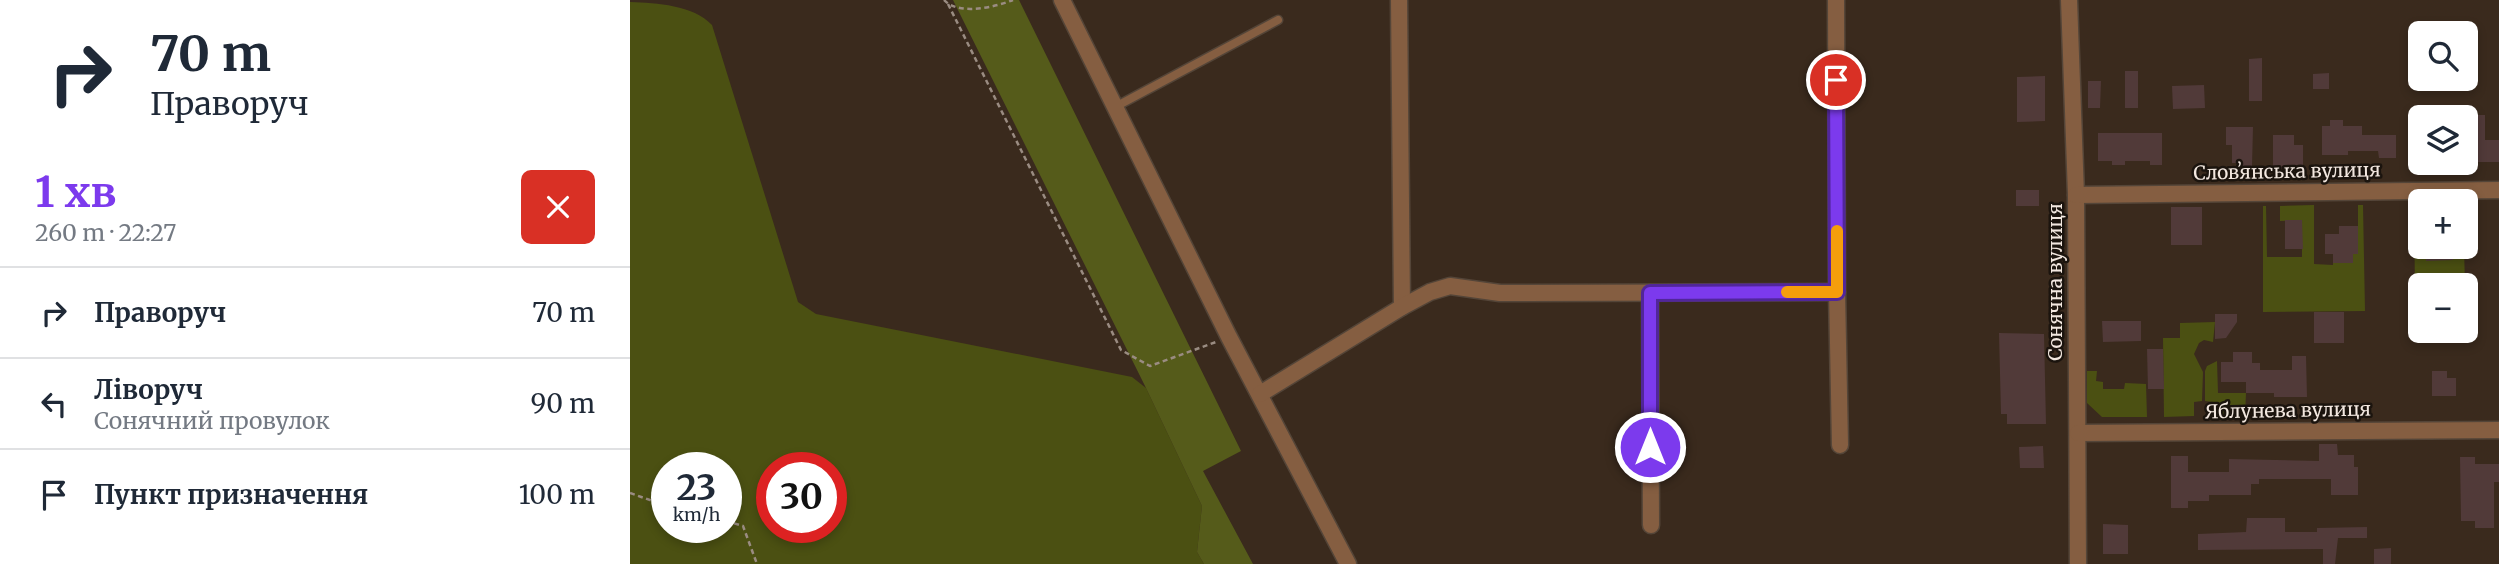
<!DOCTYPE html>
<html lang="uk">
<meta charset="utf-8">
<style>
body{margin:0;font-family:Merriweather,serif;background:#f2f2f3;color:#1f2937;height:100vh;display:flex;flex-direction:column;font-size:26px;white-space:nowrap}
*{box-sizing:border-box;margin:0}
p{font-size:23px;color:#747a83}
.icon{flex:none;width:38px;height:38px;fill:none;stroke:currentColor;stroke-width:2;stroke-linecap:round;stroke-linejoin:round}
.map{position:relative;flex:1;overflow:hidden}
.sheet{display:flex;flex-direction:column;background:#fff;width:630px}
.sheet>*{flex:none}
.banner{background:#fff;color:#1f2937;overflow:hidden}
.tools{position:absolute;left:1778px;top:21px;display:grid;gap:14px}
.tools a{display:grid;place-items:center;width:70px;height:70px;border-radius:10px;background:#fff;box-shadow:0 4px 10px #0003;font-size:35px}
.speed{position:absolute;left:21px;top:452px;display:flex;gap:14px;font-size:35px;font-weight:700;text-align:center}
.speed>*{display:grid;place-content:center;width:91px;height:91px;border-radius:50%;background:#fff;box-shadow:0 4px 10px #0003;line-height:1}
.speed small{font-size:18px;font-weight:400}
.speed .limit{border:10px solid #d22;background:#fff;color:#111}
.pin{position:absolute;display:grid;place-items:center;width:60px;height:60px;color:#fff;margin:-30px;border:4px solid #fff;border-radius:50%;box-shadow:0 2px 7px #0007}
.me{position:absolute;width:77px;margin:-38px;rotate:0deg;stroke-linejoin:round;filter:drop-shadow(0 0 5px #0008)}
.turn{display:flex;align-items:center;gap:24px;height:147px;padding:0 35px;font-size:32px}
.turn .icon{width:91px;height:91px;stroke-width:2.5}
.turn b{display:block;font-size:49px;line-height:60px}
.round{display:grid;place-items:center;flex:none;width:74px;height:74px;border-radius:10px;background:#f2f2f3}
.head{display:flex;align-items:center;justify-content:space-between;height:119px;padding:0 35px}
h1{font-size:42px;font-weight:700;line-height:52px;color:#7c3aed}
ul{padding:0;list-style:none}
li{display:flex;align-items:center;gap:21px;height:91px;padding:0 35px;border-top:2px solid #e0e1e3}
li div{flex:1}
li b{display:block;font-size:26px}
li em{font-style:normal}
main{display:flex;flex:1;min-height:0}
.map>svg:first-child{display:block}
</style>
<main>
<section class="sheet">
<div class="banner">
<div class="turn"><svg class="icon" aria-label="right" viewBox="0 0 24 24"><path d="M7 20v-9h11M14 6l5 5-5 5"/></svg><div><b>70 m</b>Праворуч</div></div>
</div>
<div class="head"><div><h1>1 хв</h1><p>260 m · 22:27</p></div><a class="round" style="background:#d93025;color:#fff"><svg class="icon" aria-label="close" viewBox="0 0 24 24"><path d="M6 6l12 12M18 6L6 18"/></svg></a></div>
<ul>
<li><svg class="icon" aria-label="right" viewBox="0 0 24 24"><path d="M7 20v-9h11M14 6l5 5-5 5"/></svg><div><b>Праворуч</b></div><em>70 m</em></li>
<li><svg class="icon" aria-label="left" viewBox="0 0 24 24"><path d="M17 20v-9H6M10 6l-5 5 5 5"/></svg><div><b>Ліворуч</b><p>Сонячний провулок</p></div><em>90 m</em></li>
<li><svg class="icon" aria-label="arrive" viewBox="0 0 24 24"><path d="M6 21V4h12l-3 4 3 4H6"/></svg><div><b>Пункт призначення</b></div><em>100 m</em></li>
</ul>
</section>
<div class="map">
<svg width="1869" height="564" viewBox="0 0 1869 564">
<rect width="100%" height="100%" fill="#3a2a1d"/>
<!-- green -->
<g fill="#4b5012" fill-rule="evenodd">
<path d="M 0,2 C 27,3 63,5 82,25 L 168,302 L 186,314 L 502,377 L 516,388 L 572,506 L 567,552 L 574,564 L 0,564 ZM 37,467 L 96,467 L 96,527 L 37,527 ZM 142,467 L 201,467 L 201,527 L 142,527 Z"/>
<polygon points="1784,204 1790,204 1790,247 1796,247 1796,260 1822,260 1823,247 1834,247 1835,285 1790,285 1790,295 1785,295"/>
<polygon points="1684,205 1684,264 1703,265 1703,263 1722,263 1723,254 1728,254 1728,205 1733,205 1735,311 1633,312 1633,206 1636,206 1637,257 1672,257 1672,220 1650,221 1650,206"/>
<polygon points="1585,322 1583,342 1574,340 1569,343 1564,354 1573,372 1572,401 1564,402 1564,416 1534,417 1533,338 1550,338 1550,323"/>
<polygon points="1587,361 1588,393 1616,393 1615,416 1583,416 1583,402 1575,401 1575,371 1577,366"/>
<polygon points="1457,371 1467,371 1466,381 1473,382 1473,389 1494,389 1495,383 1516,384 1517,417 1472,417 1457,403"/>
</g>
<!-- forest -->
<polygon fill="#555b1a" points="323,0 389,0 611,451 573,471 623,564 574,564 567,552 572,506 516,388"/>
<!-- building -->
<g fill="#513a39">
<polygon points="1632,58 1632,101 1619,101 1619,59"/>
<rect x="1495" y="71" width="13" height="37"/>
<polygon points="1699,73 1699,89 1683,89 1683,74"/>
<polygon points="1415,76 1415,121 1387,122 1387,77"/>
<polygon points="1458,81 1471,81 1470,108 1458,108"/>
<polygon points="1574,85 1575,108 1543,109 1542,86"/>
<polygon points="1841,115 1855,115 1855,140 1869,140 1869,162 1843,162"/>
<polygon points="1700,120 1713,120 1713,126 1732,126 1732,135 1766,135 1766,158 1749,158 1748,151 1718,151 1718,155 1692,155 1692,126 1700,126"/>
<polygon points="1596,127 1623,127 1622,166 1610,167 1610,163 1602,163 1602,145 1596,145"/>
<polygon points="1468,133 1532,133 1532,165 1520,165 1520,161 1495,161 1495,165 1482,165 1482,161 1468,161"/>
<polygon points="1643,135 1664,135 1664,145 1673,145 1673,169 1643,169"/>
<rect x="1386" y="190" width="23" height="16"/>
<rect x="1541" y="207" width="31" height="38"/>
<polygon points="1655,220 1672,220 1673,249 1655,249"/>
<polygon points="1709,226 1728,226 1728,254 1723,254 1723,263 1703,263 1703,254 1695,254 1695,234 1709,234"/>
<polygon points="1796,247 1823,247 1823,260 1796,261"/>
<rect x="1684" y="312" width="30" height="31"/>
<polygon points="1585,314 1607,314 1607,322 1596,338 1585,339"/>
<polygon points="1472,321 1511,321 1511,341 1473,342"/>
<polygon points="1369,333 1414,334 1416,424 1377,424 1377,414 1371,414"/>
<polygon points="1517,349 1533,349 1534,389 1518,389"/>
<polygon points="1603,352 1622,352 1622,363 1630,363 1630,370 1662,370 1662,356 1676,356 1677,397 1644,397 1644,393 1616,393 1616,382 1591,382 1591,362 1603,362"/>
<polygon points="1802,371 1817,371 1817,378 1826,378 1826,396 1802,396"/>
<polygon points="1689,444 1707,444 1708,455 1724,455 1724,467 1728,467 1728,495 1701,495 1701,479 1629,479 1629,484 1621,484 1621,495 1579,495 1579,501 1558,501 1558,508 1541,508 1541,456 1558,456 1558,472 1599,472 1599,459 1689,461"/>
<polygon points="1413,446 1414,468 1390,468 1389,447"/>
<polygon points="1830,457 1845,457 1845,464 1869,464 1869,482 1864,482 1864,528 1845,528 1845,521 1831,521"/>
<polygon points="1617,518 1655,518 1655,532 1687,532 1687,528 1737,527 1737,538 1708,538 1705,564 1693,564 1693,549 1568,550 1568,534 1616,532"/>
<polygon points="1473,524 1498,525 1498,554 1473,554"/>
<polygon points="1761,548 1761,564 1744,564 1744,549"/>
</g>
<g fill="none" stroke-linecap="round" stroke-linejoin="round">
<!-- service casing -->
<g stroke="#544538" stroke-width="11">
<polyline id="service" points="485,107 648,20"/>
</g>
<!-- minor casing -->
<g stroke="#544538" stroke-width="19">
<g id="minor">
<polyline points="432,0 599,337 718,564"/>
<polyline points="769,0 772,307"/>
<polyline points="1206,0 1207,292 1210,445"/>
<polyline points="1439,0 1446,195 1448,564"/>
<polyline points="1446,195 1869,190"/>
<polyline points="1020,293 1021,525"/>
<polyline points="630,394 772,307 800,292 820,286 870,293 1207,292"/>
<polyline points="1448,433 1869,430"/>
</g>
</g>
<!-- path -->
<g stroke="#9a8c82" stroke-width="2.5" stroke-dasharray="5 3.5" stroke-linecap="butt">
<path d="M 314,0 C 329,16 365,7 383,0"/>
<polyline points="318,4 491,350 520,366 586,342"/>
<polyline points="0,493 37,506"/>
<polyline points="96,521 113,526 127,564"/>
</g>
<!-- service -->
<use href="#service" stroke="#855e41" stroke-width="8"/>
<!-- minor -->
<use href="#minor" stroke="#855e41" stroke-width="16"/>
</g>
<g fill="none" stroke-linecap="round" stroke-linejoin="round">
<!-- route casing -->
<g stroke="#51269a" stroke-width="18">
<polyline id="route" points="1020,447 1020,293 1207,292 1206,80"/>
</g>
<!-- route -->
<use href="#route" stroke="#7c3aed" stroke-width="12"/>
<!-- slow -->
<polyline stroke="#f59e0b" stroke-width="12" points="1157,292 1207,292 1207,231"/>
</g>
<g text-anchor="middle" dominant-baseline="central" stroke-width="5" stroke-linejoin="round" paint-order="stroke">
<!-- street labels -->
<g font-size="19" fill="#f3e8e0" stroke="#1b140e">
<text transform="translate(1657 171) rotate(-1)">Словʼянська вулиця</text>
<text transform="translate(1425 282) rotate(-90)">Сонячна вулиця</text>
<text transform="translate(1658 410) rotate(-1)">Яблунева вулиця</text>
</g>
</g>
</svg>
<div class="tools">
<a><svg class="icon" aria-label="search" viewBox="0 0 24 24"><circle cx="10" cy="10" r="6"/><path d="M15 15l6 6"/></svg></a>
<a><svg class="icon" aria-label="layers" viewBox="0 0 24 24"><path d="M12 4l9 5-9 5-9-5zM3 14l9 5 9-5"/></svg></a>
<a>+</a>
<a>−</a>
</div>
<div class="speed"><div>23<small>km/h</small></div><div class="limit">30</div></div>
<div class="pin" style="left:1206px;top:80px;background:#d93025"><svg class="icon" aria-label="arrive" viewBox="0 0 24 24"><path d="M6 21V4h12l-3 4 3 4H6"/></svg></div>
<svg class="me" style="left:1020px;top:447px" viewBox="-20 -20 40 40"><circle r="17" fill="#7c3aed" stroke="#fff" stroke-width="3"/><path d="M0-11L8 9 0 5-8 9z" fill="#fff"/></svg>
</div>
</main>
